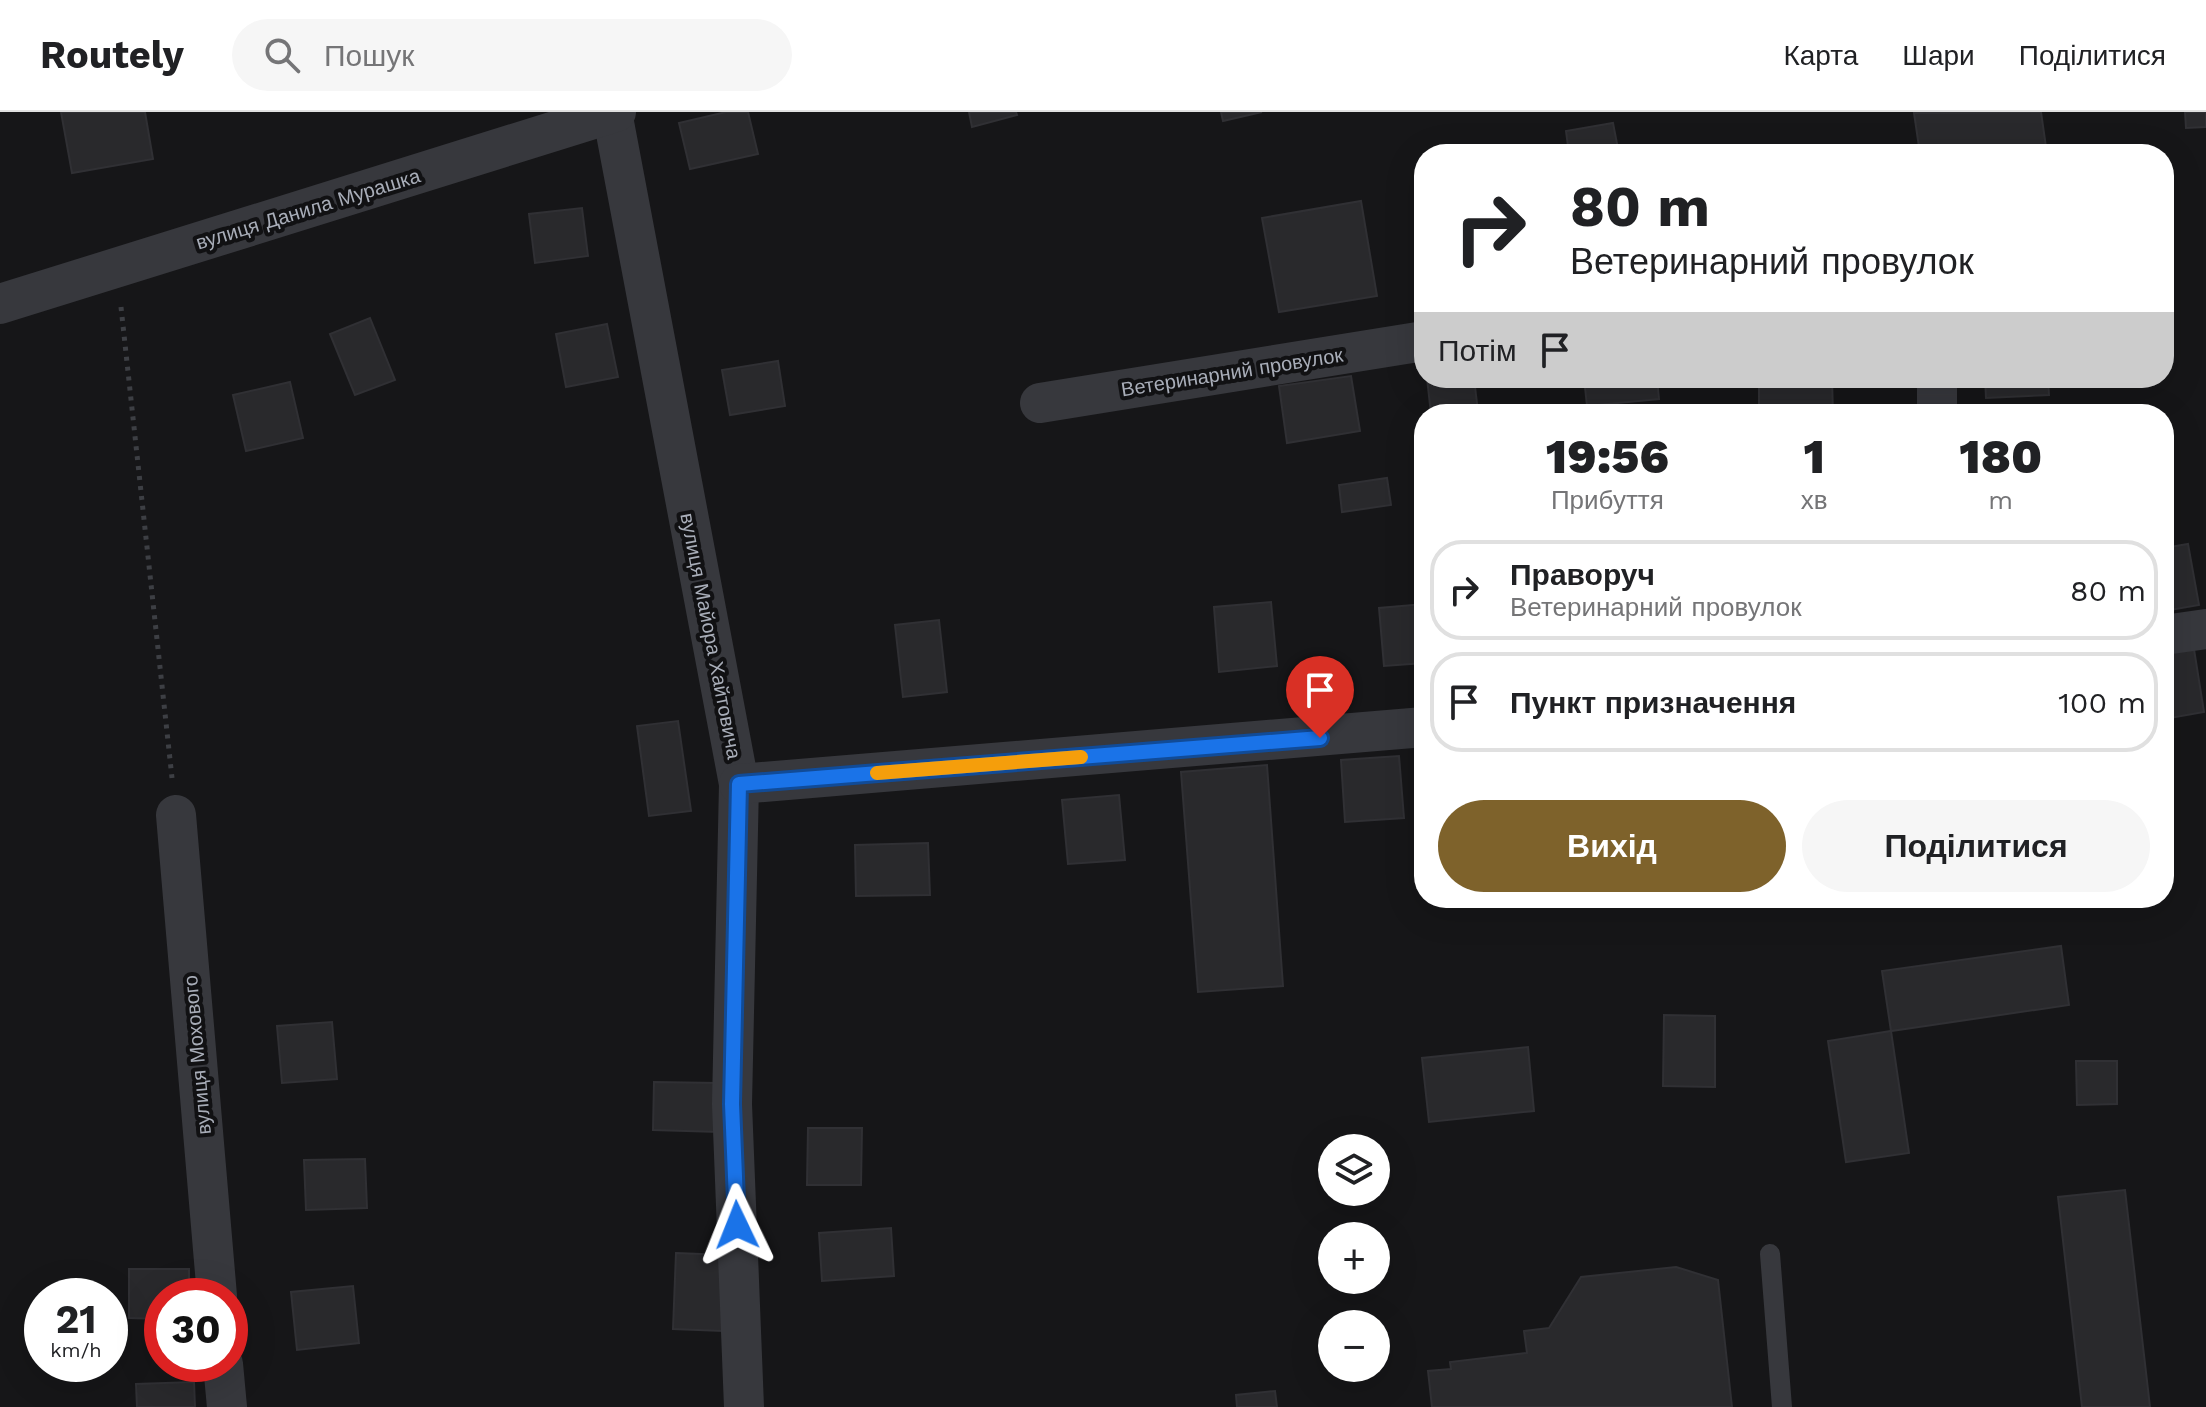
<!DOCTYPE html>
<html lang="uk">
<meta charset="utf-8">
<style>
body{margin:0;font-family:"Work Sans",sans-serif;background:#f6f6f6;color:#202124;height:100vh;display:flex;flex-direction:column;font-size:30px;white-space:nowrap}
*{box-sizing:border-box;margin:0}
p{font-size:26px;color:#757577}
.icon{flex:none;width:44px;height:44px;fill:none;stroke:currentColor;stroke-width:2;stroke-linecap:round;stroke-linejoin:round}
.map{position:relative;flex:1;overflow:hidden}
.sheet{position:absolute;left:1414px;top:292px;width:760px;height:504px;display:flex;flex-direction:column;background:#fff;border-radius:32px;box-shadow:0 8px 32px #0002}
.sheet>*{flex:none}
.banner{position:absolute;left:1414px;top:32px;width:760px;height:244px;border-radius:32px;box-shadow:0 8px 32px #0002;background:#fff;color:#202124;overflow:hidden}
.buttons{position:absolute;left:1318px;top:1022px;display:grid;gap:16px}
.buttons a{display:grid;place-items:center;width:72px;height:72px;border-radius:50%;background:#fff;box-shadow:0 8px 32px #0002;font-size:40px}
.speed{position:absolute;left:24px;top:1166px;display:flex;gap:16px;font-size:40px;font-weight:700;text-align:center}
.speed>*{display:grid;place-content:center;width:104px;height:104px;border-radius:50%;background:#fff;box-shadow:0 8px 32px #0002;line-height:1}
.speed small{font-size:20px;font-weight:400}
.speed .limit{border:12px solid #d22;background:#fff;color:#111}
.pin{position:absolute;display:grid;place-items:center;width:68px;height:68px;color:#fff;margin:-82px -34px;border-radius:50% 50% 50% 0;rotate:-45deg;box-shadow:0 0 8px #0007}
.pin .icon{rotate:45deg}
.me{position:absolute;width:88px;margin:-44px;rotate:358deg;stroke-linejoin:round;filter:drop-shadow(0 0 6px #0008)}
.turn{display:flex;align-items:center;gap:28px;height:168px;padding:0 24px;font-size:36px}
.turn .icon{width:104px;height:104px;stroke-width:2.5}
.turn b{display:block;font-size:56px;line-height:68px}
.then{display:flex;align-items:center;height:76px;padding:0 24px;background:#0003;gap:16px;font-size:30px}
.eta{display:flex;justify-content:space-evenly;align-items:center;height:136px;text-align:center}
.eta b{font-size:48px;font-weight:800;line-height:56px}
.cta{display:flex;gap:16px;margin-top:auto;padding:16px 24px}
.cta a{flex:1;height:92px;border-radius:48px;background:#7e622b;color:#fff;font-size:32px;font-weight:800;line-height:92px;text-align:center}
.cta a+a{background:#f6f6f6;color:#202124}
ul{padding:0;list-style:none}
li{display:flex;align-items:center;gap:24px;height:100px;margin:0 16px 12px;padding:0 8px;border:4px solid #e0e0e0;border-radius:32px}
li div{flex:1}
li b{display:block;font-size:30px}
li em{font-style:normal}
header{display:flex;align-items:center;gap:48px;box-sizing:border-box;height:112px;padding:0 40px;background:#fff;border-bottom:2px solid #e0e0e0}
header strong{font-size:38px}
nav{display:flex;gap:44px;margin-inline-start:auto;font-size:28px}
.search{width:560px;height:72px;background:#f6f6f6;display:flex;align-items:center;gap:20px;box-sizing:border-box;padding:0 28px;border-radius:44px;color:#757577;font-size:30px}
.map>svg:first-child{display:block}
</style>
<header>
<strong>Routely</strong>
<div class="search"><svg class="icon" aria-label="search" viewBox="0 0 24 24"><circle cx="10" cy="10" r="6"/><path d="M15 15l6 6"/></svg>Пошук</div>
<nav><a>Карта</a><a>Шари</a><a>Поділитися</a></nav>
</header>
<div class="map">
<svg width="2206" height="1295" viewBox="0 0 2206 1295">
<rect width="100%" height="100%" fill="#161618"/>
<!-- building -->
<g fill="#29292c" stroke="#303034" stroke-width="2">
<polygon points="61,0 145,0 153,47 72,61"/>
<polygon points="726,0 748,0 758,42 690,57 679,11"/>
<polygon points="969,0 1016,0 1017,3 972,15"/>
<polygon points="1221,0 1262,0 1223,9"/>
<polygon points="2041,0 2047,42 1920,42 1914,1"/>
<polygon points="2185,0 2206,0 2206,15 2186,16"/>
<polygon points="1613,11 1619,42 1569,42 1566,19"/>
<polygon points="1361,89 1377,184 1279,200 1262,106"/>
<polygon points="582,96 588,144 535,151 529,102"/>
<polygon points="370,206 395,268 355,283 330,222"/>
<polygon points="607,212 618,265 566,275 556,222"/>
<polygon points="778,249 785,294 730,303 722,258"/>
<polygon points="1351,264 1360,319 1287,331 1279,274"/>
<polygon points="1427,266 1474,266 1478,300 1431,302"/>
<polygon points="1584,266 1657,266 1659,287 1587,294"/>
<polygon points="1759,266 1832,266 1833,302 1759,302"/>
<polygon points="1985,266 2048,266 2049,283 1986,286"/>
<polygon points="290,270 303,326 246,339 233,283"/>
<polygon points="1387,366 1391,393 1342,400 1339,373"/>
<polygon points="2188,432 2199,493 2164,499 2164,436"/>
<polygon points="1271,490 1277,554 1219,560 1214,495"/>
<polygon points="1424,492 1424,551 1384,554 1379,496"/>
<polygon points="939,508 947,580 903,585 895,513"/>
<polygon points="2193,531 2204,600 2164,607 2164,536"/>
<polygon points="678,609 691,699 649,704 637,614"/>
<polygon points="1399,644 1404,706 1345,710 1341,648"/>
<polygon points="1267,653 1283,874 1198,880 1181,660"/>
<polygon points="1119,683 1125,748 1068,752 1062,688"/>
<polygon points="928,731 930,783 856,784 855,733"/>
<polygon points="2061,834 2069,893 1891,919 1882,859"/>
<polygon points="1664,903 1715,904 1715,975 1663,974"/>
<polygon points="332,910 337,967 282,971 277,914"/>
<polygon points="1891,919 1909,1041 1846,1050 1828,929"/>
<polygon points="1528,935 1534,999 1429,1010 1422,946"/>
<polygon points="2076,949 2117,949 2117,992 2077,993"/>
<polygon points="654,970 719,971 719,1020 653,1018"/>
<polygon points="808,1016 862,1016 861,1073 807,1073"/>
<polygon points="365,1047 367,1096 306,1098 304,1048"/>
<polygon points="2125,1078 2150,1295 2082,1295 2058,1085"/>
<polygon points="891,1116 894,1164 822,1169 819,1121"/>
<polygon points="676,1141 726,1143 723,1219 673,1217"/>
<polygon points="1676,1155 1718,1168 1732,1295 1432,1295 1428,1259 1451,1257 1450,1250 1527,1241 1524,1219 1549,1216 1581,1165"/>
<polygon points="129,1157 189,1157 189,1184 162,1184 162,1207 129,1206"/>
<polygon points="353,1174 359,1231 297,1238 291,1180"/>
<polygon points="194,1270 195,1295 137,1295 136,1272"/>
<polygon points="1275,1279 1277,1295 1237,1295 1236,1283"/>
</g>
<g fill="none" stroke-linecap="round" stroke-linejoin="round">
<!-- path -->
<polyline stroke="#3d3f44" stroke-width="5" stroke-dasharray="4 6" stroke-linecap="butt" points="121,195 172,666"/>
<!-- lane -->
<polyline stroke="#37383d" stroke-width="20" points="1770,1142 1782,1295"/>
<!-- street -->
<g stroke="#37383d" stroke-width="40">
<polyline points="612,0 739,672 732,992 744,1295"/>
<polyline points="0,192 616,0"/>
<polyline points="1937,266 1937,302"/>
<polyline points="1040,291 1424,229"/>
<polyline points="2164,523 2206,517"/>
<polyline points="739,672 1424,615"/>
<polyline points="176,703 217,1184"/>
<polyline points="223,1252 227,1295"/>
</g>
</g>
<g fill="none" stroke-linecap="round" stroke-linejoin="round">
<!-- route casing -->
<g stroke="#114b97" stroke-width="20">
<polyline id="route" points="737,1113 732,992 739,672 1320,626"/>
</g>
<!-- route -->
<use href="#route" stroke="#1a73e8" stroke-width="14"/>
<!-- slow -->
<polyline stroke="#f59e0b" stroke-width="14" points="877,661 1081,645"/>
</g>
<g text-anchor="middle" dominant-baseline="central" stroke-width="8" stroke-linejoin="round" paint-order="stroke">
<!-- street labels -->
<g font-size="20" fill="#a8adb8" stroke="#111113">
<text transform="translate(308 97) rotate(-17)">вулиця Данила Мурашка</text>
<text transform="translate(1232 260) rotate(-9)">Ветеринарний провулок</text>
<text transform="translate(711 524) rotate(79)">вулиця Майора Хайтовича</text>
<text transform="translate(197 943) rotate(-95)">вулиця Мохового</text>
</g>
</g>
</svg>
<div class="buttons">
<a><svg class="icon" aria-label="layers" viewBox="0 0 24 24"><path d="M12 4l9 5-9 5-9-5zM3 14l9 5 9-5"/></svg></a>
<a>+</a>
<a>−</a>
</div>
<div class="speed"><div>21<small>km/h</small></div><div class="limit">30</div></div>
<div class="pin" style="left:1320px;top:626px;background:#d93025"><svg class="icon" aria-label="arrive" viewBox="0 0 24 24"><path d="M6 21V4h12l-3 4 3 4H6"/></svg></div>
<svg class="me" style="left:737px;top:1113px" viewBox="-20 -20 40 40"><path d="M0-17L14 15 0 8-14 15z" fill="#1a73e8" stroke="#fff" stroke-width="4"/></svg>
<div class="banner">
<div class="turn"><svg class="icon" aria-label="right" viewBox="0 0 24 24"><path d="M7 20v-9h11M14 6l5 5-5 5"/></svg><div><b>80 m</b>Ветеринарний провулок</div></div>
<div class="then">Потім<svg class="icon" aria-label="arrive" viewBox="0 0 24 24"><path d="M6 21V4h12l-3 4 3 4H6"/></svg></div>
</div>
<section class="sheet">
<div class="eta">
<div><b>19:56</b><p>Прибуття</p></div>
<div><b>1</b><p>хв</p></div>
<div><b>180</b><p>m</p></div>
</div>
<ul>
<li><svg class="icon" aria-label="right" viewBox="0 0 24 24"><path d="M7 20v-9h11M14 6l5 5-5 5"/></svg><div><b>Праворуч</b><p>Ветеринарний провулок</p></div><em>80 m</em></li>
<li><svg class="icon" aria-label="arrive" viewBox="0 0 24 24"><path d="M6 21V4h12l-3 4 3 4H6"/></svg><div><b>Пункт призначення</b></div><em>100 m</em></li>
</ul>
<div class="cta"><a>Вихід</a><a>Поділитися</a></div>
</section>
</div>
